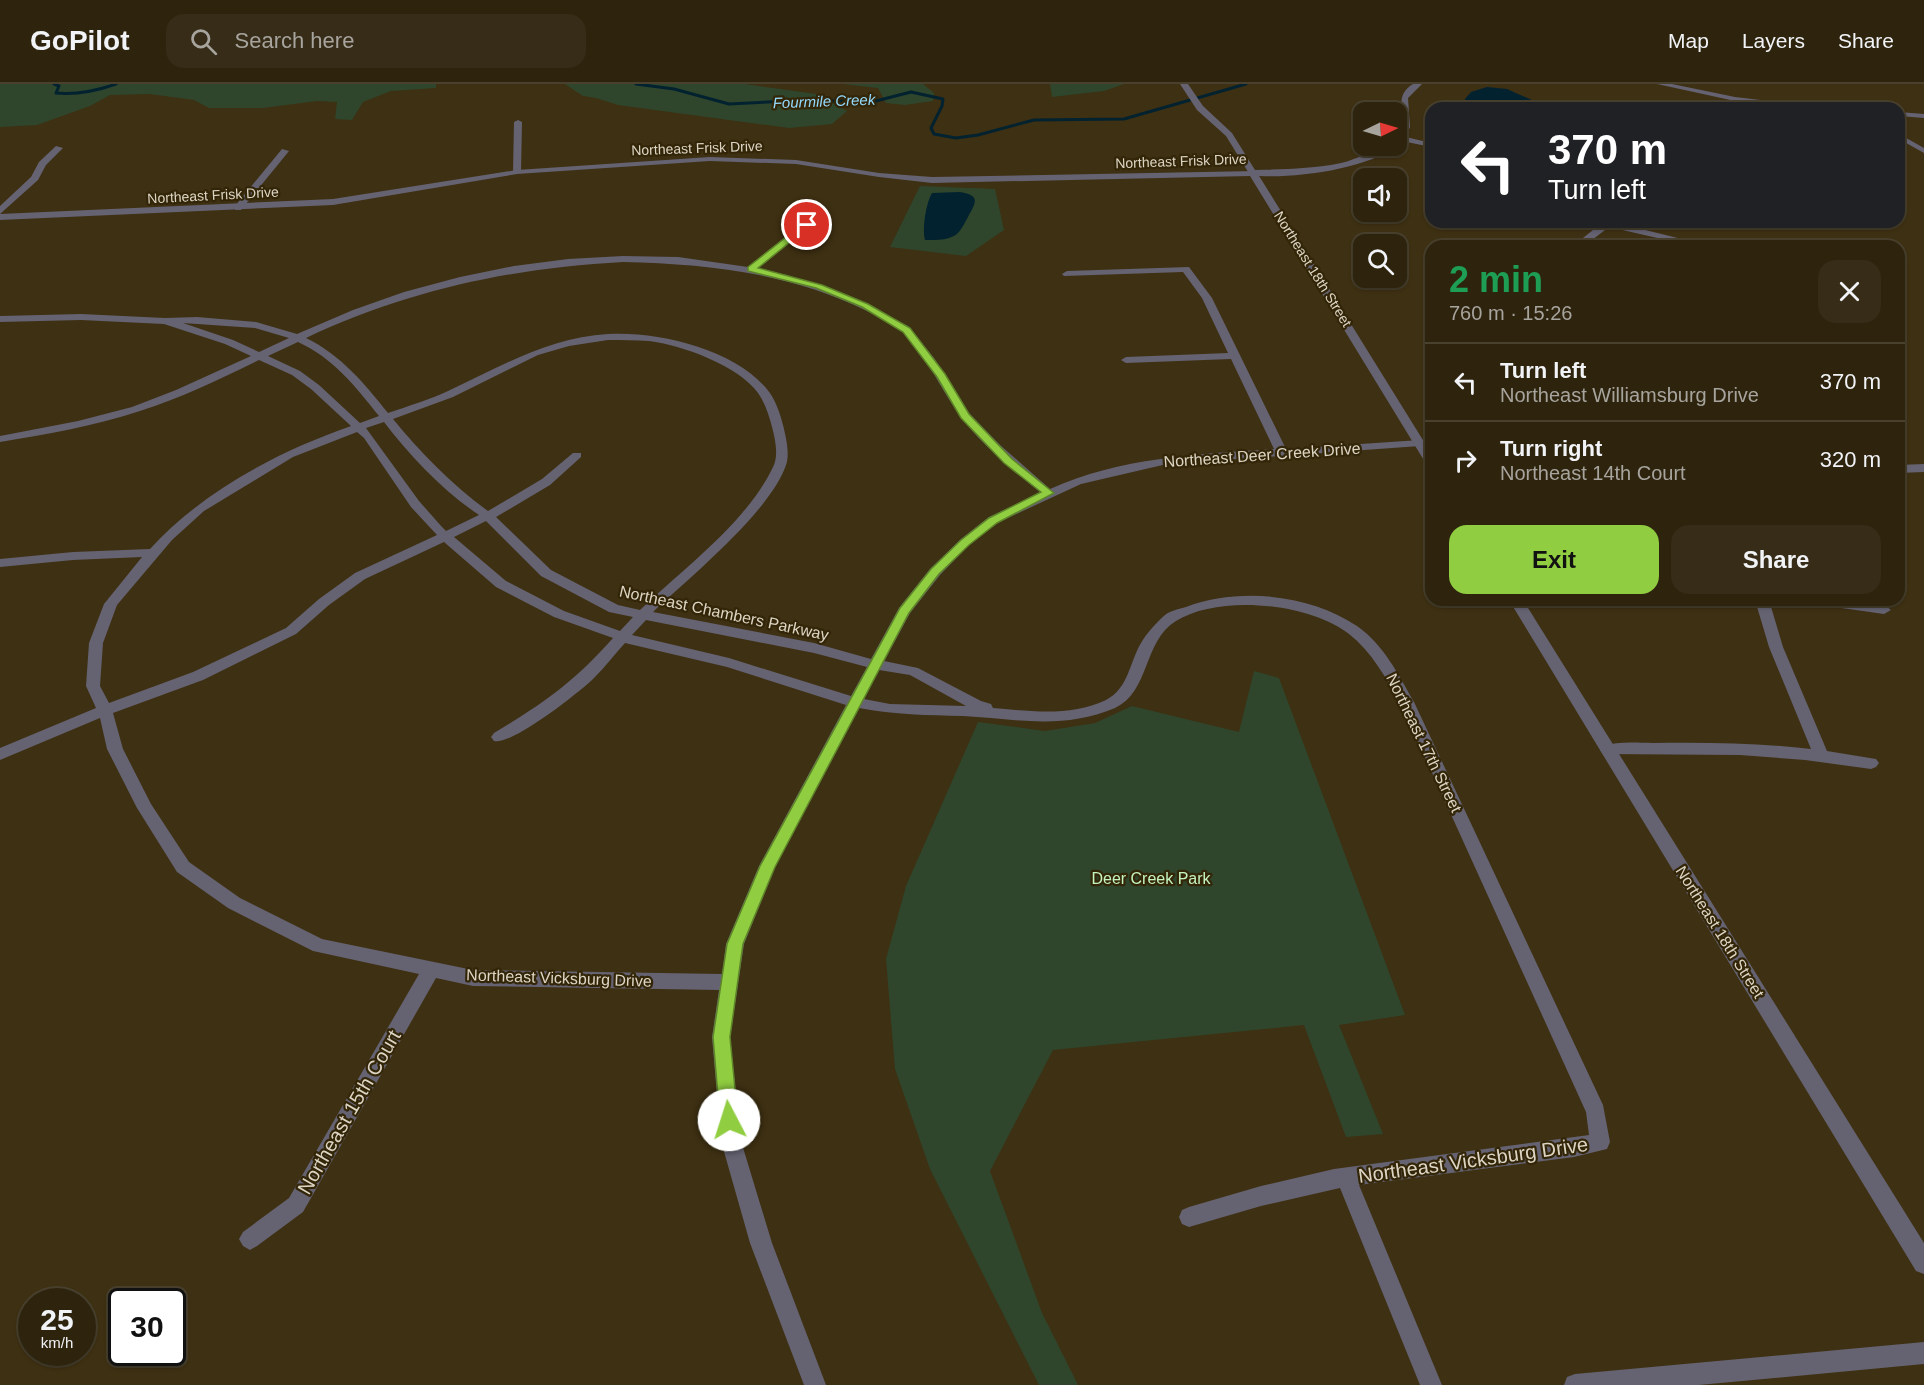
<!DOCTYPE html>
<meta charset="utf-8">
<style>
body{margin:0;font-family:Arial,sans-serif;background:#362c17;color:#f1f3f6;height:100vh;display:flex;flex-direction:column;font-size:22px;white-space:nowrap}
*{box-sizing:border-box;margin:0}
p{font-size:20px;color:#a7a49e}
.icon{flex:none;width:33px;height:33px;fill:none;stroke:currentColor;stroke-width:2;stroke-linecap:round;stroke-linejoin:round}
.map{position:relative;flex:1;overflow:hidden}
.panel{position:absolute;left:1425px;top:156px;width:480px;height:366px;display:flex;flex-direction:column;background:#2e240e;border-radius:18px;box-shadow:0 2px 4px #0004,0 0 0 2px #49412e}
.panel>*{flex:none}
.banner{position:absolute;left:1425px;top:18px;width:480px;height:126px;border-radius:18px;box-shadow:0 2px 4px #0004,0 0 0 2px #49412e;background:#202124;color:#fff;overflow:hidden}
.needle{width:39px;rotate:85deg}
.tools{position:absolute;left:1353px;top:18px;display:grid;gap:12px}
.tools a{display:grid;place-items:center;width:54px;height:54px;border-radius:12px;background:#2e240e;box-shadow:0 2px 4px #0004,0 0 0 2px #49412e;font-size:30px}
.speed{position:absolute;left:18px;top:1204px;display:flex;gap:12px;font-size:30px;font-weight:700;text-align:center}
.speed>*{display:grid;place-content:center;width:78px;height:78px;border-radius:50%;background:#2e240e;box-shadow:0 2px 4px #0004,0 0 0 2px #49412e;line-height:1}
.speed small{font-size:15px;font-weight:400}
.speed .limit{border:3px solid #111;border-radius:9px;background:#fff;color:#111}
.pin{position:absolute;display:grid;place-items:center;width:51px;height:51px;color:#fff;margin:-26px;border:3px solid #fff;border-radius:50%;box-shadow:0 2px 6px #0007}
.me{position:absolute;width:66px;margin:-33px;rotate:355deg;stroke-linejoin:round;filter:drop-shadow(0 0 4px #0008)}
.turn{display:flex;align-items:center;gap:21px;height:126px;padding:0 24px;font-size:27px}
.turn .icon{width:78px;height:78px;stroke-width:2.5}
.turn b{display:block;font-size:42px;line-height:51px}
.round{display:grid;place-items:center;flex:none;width:63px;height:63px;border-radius:18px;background:#362c17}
.overview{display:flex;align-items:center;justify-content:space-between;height:102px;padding:0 24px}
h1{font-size:36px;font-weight:800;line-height:45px;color:#1e9e55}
.primary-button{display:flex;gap:12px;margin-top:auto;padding:12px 24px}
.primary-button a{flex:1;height:69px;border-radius:18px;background:#90cd40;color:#111;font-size:24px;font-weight:800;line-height:69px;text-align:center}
.primary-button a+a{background:#362c17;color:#f1f3f6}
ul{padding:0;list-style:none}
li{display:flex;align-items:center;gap:18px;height:78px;padding:0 24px;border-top:2px solid #49412e}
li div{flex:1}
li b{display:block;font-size:22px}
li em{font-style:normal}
header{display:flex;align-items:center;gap:36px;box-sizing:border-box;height:84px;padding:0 30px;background:#2e240e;border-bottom:2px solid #49412e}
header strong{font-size:28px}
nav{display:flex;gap:33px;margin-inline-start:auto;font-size:21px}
.search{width:420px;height:54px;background:#362c17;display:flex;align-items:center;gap:15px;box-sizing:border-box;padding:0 21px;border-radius:18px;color:#a7a49e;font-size:22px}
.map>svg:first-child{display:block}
</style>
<header>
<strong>GoPilot</strong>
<div class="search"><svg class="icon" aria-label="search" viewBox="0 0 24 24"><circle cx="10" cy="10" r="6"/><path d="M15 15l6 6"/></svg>Search here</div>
<nav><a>Map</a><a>Layers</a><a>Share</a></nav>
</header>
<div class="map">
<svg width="1924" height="1301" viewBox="0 0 1924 1301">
<rect width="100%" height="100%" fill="#3e3012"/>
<!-- green -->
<g fill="#2f462c">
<polygon points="0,0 436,0 436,4 391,7 363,18 352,36 335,35 337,18 317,17 263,24 209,24 194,16 150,10 110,11 90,22 37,41 0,43"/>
<polygon points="565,0 745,0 816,10 847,27 832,40 789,44 618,21 596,14 583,12"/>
<polygon points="843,0 923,0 934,9 933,17 905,21 886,19 878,4"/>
<polygon points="1050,0 1124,0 1104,7 1052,13"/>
<polygon points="920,102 995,105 1004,146 966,172 890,163"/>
<polygon points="1254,587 1279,594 1405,931 1339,941 1383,1050 1346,1053 1304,941 1053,966 990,1087 1042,1229 1078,1301 1039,1301 930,1085 895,985 886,875 906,802 978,638 1045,647 1095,639 1132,622 1239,648"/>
</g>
<!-- water -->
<g fill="#032230">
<polygon points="1487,3 1507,5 1534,17 1560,22 1586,20 1615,24 1467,24 1465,15 1471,8"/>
<path d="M 959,108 C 980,111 977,117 968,133 C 965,138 962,145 958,149 C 949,157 936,156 925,156 C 922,144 926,119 932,109 Z"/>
</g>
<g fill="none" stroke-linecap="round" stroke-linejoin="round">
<!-- stream -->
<g stroke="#032230" stroke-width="3">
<path d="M 54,0 L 59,2 L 56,9 C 77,11 96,7 116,0"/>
<polyline points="636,0 674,5 729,20 810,16 872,18 911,8 943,15 942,22 931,44 934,50 956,54 978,51 1034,36 1124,35 1246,0"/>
</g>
<!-- minor -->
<g fill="#656272" fill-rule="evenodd">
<path d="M 1180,0 L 1188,0 L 1203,22 L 1232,49 L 1255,86 C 1284,85 1313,85 1341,79 C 1358,76 1381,60 1395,62 C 1368,86 1285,96 1250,91 L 1226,52 L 1197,26 Z"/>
<path d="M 1413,0 L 1422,0 L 1408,14 L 1410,43 L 1406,53 L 1431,59 L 1431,63 L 1402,57 L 1396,60 C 1396,53 1402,49 1402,41 C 1404,24 1395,11 1413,0 Z"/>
<polygon points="1657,0 1672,0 1735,13 1830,24 1803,24 1735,17"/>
<polygon points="1899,28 1924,30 1924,34 1899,32"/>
<polygon points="518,36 522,38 521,88 517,90 513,88 514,38"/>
<polygon points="1899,50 1924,64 1924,69 1899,55"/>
<polygon points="56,62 63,64 46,81 38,96 0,130 0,122 31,93 39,78"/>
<polygon points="282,65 289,67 241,126 235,126 235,122"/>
<path d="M 825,132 L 829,135 L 828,137 L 809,143 L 757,185 L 787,191 L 840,208 L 908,242 L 934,274 L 968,328 L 1000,361 L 1050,405 C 1120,373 1199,370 1274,365 L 1231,275 L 1126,279 L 1121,276 L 1126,273 L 1228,269 L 1202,214 L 1183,188 L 1064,192 L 1062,190 L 1067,187 L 1189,183 L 1212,214 L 1286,365 L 1420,356 L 1426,359 L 1420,362 L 1167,380 L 1081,400 L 997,439 L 969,461 L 940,491 L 910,529 L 884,577 L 918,584 L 981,617 L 991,620 L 993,624 C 1030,627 1071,633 1106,616 C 1129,604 1129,579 1141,559 C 1146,550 1157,538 1165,531 C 1170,527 1179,525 1186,523 C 1239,503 1310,510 1357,542 C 1384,561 1398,590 1414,618 L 1603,1021 L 1610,1058 L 1607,1065 L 1574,1073 L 1359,1101 L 1442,1301 L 1420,1301 L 1340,1104 L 1261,1122 L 1189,1143 L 1182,1140 L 1179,1133 L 1182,1126 L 1189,1123 L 1261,1102 L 1334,1085 L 1589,1051 L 1586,1028 L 1400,618 C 1385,593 1372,568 1349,550 C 1309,519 1219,510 1176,537 C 1143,557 1150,608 1115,624 C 1063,646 1017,635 963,632 C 928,631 894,631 859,624 L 775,783 L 744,860 L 730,953 L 741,1057 L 772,1159 L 826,1301 L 804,1301 L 750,1159 L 721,1057 L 712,953 L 719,906 L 473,902 L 436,894 L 303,1128 L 257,1162 L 250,1166 L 243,1162 L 239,1155 L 243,1148 L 289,1114 L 419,890 L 313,867 L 228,824 L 177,788 L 137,724 L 107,665 L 100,634 L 0,676 L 0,664 L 96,624 L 86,602 L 89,559 L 104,520 L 142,473 L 73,476 L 0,483 L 0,475 L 73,468 L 150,465 C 203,407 277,368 351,342 L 311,305 L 292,291 L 259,276 C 220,295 181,314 140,327 C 95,342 47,350 0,358 L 0,352 L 78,337 L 132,323 L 176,306 L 251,272 L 225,260 L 164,240 L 81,236 L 0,238 L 0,232 L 81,230 L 165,234 L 197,233 L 256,238 L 297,250 L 353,226 L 404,208 L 460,193 L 514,182 L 568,175 L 623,172 L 678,173 L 748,183 L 803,139 ZM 623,178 C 708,180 790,189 867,227 C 880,234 896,240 906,251 C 928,274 940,304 959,330 C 981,361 1012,385 1041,409 L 989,433 L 961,455 L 930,485 L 899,524 L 871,575 L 814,559 L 653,528 C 690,493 770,428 786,381 C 790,370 786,353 783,341 C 780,329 775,314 766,304 C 733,265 658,247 608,250 C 549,253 500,283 448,307 C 429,316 408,322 388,329 C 364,299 341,271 306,254 C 409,206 511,184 623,178 ZM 183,239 L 255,244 L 289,254 L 259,268 L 233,256 ZM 608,256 C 622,256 636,256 649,257 C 682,261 739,282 758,309 C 765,319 769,331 772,343 C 775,354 779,372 773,383 C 747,438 684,484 640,526 L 618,521 L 551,486 L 496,433 L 550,401 L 581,373 L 581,369 L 573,369 L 542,395 L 488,427 C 453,402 420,368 393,335 L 453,313 L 538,271 L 569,262 ZM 298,258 C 333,274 355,302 379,332 L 360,339 L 319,301 L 300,287 L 268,272 ZM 384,338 C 410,372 443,407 479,431 L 446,447 L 442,443 L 419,417 L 366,344 ZM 357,348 L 364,354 L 411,423 L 437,451 L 355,489 L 319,515 L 286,544 L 193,588 L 109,619 L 100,602 L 103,559 L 117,521 L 172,456 L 204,427 L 293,373 ZM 486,437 L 541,492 L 609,528 L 633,533 L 620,547 L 564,527 L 506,497 L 454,453 ZM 444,458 L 496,503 L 554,533 L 613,554 C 574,598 544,619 494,649 L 491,653 L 494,657 C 511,662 580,608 594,594 C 605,583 615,570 625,559 L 727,583 L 846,621 L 759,782 L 726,860 L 722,890 L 473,886 L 322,855 L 240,814 L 189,778 L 151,720 L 123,665 L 113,629 L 203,596 L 296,550 L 329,521 L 365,495 ZM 646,536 L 814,569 L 867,583 L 851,612 L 729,574 L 632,551 ZM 879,586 L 910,591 L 966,622 L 890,620 L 864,615 Z"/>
<polygon points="1603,138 1613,138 1710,162 1693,162 1609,143 1584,162 1573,162"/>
<polygon points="1924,380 1924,388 1899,389 1899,381"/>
<path d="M 1755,516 L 1769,516 L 1783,563 L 1827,667 L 1876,675 L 1879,679 L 1876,683 L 1871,685 L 1805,676 L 1740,671 L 1603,670 L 1600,666 L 1603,662 C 1618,657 1637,659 1653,659 C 1706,658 1759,659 1811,665 L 1769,563 Z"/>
<path d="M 1806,516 C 1824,516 1880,514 1891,526 L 1884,530 L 1813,520 Z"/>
</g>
<!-- tertiary -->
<g fill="#656272" fill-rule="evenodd">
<polygon points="710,73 796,76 879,89 932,93 1256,87 1431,369 1431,382 1425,378 1250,92 932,99 879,93 796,80 710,77 517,90 333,121 0,136 0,130 333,115 517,86"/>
<polygon points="1509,516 1523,516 1924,1159 1924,1190 1916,1187"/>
<polygon points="1924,1258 1924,1280 1699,1301 1564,1301 1567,1293 1575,1290"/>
</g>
</g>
<!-- route -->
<polygon fill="#90cd40" stroke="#5e852a" stroke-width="1.5" points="804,139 811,141 758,184 822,201 868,220 910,244 945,290 969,330 1012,375 1054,409 997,439 969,461 939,490 909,529 775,783 743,860 730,953 738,1036 735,1042 729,1045 723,1042 720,1036 713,953 727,860 760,782 900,524 931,485 961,456 989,434 1041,408 1004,379 961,334 937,293 903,248 862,223 816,204 748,187 748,183"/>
<g text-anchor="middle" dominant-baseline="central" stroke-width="4.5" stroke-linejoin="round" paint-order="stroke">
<!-- far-street labels -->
<g font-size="14" fill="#ddd5c4" stroke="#332608">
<text transform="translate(697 64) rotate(-2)">Northeast Frisk Drive</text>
<text transform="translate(1181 77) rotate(-2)">Northeast Frisk Drive</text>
<text transform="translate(213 111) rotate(-3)">Northeast Frisk Drive</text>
<text transform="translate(1313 185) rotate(58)">Northeast 18th Street</text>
</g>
<!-- far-water labels -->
<g font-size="15" font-style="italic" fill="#93d9fd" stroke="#332608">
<text transform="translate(824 17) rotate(-2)">Fourmile Creek</text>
</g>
<!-- street labels -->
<g font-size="16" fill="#ddd5c4" stroke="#332608">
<text transform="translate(1262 371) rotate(-4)">Northeast Deer Creek Drive</text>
<text transform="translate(724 529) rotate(12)">Northeast Chambers Parkway</text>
<text transform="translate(1424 659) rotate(64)">Northeast 17th Street</text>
<text transform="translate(1720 848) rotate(58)">Northeast 18th Street</text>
<text transform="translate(559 894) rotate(2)">Northeast Vicksburg Drive</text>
</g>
<!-- park labels -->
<g font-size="16" fill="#c4f3be" stroke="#332608">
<text x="1151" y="794">Deer Creek Park</text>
</g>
<!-- near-street labels -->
<g font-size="20" fill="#ddd5c4" stroke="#332608">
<text transform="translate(349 1028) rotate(-60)">Northeast 15th Court</text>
<text transform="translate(1473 1076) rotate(-8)">Northeast Vicksburg Drive</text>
</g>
</g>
</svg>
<div class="tools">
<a><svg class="needle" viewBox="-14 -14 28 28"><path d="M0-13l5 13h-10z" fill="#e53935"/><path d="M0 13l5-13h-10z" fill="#a7a49e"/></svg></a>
<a><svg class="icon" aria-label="sound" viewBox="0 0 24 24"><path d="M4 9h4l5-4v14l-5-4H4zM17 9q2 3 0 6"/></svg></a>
<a><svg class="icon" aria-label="search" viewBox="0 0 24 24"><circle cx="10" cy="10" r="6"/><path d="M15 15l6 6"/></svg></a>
</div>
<div class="speed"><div>25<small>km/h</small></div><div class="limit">30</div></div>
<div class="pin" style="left:807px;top:141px;background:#d93025"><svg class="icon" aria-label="arrive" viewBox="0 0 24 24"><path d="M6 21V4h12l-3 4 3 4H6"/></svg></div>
<svg class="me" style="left:729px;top:1036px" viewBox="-20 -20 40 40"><circle r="19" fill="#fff"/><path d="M0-13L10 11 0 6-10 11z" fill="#90cd40"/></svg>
<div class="banner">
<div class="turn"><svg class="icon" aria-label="left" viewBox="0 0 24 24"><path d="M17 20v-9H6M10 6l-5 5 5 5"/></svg><div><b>370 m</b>Turn left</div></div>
</div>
<section class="panel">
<div class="overview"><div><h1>2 min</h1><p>760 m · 15:26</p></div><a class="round"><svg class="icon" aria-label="close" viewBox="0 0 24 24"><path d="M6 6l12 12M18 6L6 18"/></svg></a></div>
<ul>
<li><svg class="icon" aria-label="left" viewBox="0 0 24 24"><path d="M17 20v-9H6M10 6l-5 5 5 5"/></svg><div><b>Turn left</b><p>Northeast Williamsburg Drive</p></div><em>370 m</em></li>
<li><svg class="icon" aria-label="right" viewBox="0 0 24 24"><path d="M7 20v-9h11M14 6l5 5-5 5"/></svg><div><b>Turn right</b><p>Northeast 14th Court</p></div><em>320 m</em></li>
</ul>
<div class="primary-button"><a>Exit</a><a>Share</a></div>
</section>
</div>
